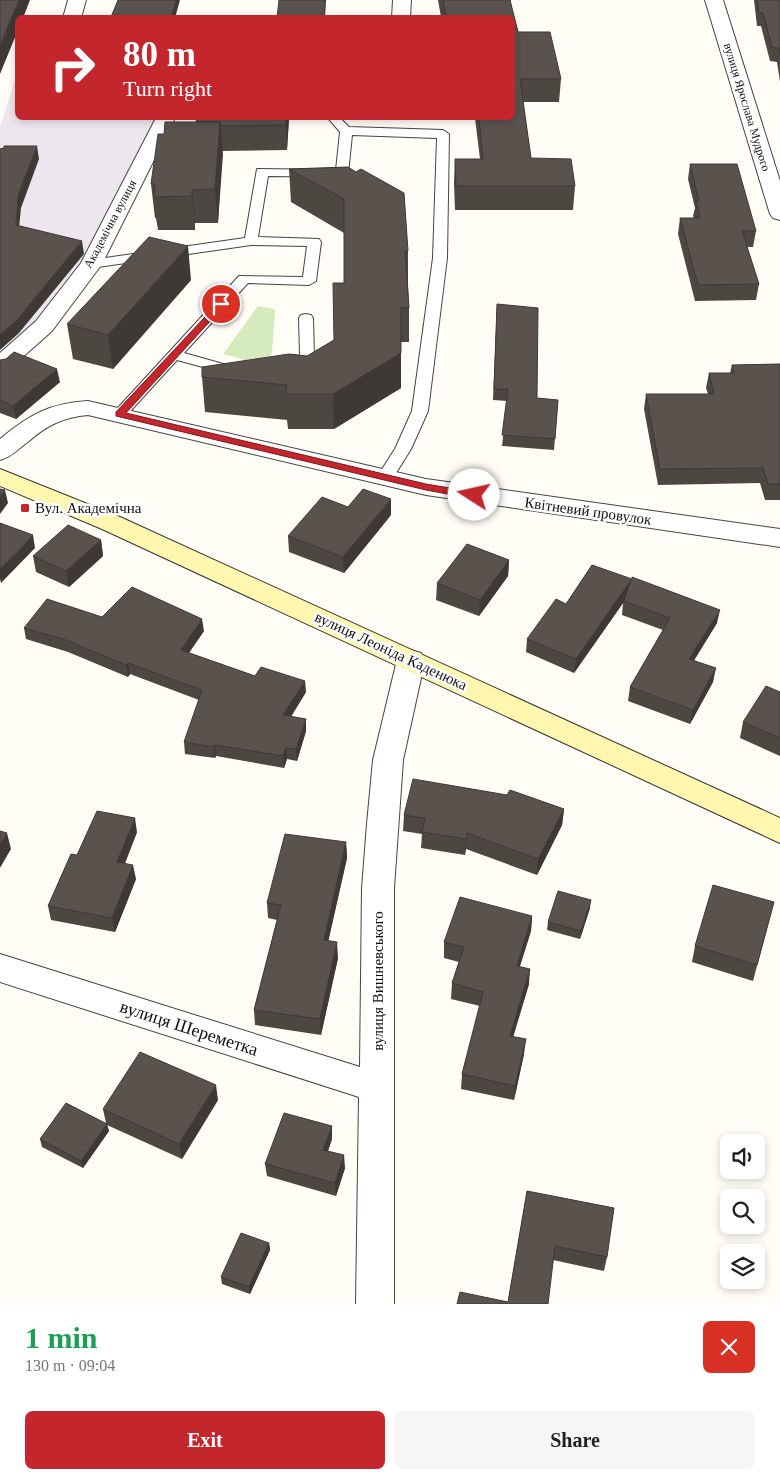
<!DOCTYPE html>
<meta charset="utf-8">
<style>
body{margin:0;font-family:Georgia,serif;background:#f6f6f6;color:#202124;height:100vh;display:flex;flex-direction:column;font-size:19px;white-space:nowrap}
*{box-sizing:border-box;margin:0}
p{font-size:16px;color:#757577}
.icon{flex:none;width:28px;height:28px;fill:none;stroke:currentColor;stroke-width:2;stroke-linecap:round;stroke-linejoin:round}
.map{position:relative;height:1304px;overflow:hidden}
.sheet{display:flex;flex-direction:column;background:#fff;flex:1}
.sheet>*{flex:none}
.banner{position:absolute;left:15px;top:15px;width:500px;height:105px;border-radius:8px;box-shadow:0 2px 8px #0003;background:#c4262e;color:#fff;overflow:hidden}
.fabs{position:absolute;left:720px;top:1134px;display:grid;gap:10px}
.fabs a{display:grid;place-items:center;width:45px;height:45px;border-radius:8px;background:#fff;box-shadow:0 2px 8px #0003;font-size:25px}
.pin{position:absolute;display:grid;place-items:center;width:42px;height:42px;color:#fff;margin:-21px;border:2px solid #fff;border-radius:50%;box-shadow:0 1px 5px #0007}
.me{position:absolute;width:55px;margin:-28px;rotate:280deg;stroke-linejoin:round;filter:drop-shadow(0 0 4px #0008)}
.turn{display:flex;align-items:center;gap:18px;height:105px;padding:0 25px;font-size:22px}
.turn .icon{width:65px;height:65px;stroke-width:2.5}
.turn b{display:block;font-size:35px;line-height:42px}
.round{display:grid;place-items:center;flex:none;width:52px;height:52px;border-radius:8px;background:#f6f6f6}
.headline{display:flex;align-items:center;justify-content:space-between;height:85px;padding:0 25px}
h1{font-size:30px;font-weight:600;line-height:38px;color:#1e9e55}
.button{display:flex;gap:10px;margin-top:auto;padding:10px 25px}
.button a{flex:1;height:58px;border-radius:8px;background:#c4262e;color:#fff;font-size:20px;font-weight:600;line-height:58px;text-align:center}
.button a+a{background:#f6f6f6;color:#202124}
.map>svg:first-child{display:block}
</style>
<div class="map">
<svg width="780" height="1304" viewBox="0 0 780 1304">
<rect width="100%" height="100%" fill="#fffdf5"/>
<!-- industrial -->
<polygon fill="#eee6ef" points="14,83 17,83 18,118 165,118 91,264 10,355 0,353 0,127"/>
<!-- green -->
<polygon fill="#d5ebbd" points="258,306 275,309 272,353 263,365 223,354"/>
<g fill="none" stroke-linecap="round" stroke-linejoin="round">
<!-- lane casing -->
<g stroke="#444" stroke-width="2">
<g id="lane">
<polygon points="328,118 340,118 349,127 443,130 449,134 447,258 428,411 411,449 391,481 379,481 377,477 395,449 412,411 433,258 437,138 352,135 348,174 347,177 268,176 258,237 319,239 321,242 316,281 309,285 248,283 184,353 241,369 243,372 241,375 236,376 177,360 125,417 115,417 112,414 115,411 239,276 303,277 307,246 251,245 91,268 84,264 91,260 245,238 257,169 336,170 340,132"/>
<polygon points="306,314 311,315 313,318 314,357 294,373 284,373 282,370 300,355 299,318 301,315"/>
</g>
</g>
<!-- street casing -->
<g stroke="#444" stroke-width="2">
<g id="street">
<polygon points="68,0 86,0 81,18 63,18"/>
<polygon points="393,0 411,0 410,18 392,18"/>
<polygon points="705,0 723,0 780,181 780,220 773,218 770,214"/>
<polygon points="156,118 175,118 102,264 52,331 8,370 0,372 0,353 36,321 81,263"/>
<path d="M 88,401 L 426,479 L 780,529 L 780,547 L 426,495 L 88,415 C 64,417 47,425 29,441 C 19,448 12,457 0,460 L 0,439 C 29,415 50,403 88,401 Z"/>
<polygon points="411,650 421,653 425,660 403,760 394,888 394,1304 356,1304 359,1097 0,982 0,954 360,1067 362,888 367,824 373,760 397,660 401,653"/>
</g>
</g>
<!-- secondary casing -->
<g stroke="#333" stroke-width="2">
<polygon id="secondary" points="0,469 120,517 780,818 780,843 102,529 0,486"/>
</g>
<!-- lane -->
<use href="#lane" fill="#fff" fill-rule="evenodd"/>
<!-- street -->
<use href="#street" fill="#fff" fill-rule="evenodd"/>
<!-- secondary -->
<use href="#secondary" fill="#fff6b0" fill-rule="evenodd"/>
</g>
<!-- wall -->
<g fill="#4d4742">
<polygon points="438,0 510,0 518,32 561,79 559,102 523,102 531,158 575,186 573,210 455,210 454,183 455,159 480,159 475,118 512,118 441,17"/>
<polygon points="754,0 780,0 780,82 777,62 770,61 761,26 757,26"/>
<polygon points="289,118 287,150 222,151 218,223 195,223 195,230 158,230 156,218 155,218 151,184 196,122"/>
<polygon points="690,164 756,231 753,247 747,247 759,284 756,300 695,301 678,234 680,218 694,218 693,216 695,208 688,179"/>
<polygon points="348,167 408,251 408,285 409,308 409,342 401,342 401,388 334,429 288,429 287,420 205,412 202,377 307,356 334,340 344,283 344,233 291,202 289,169"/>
<polygon points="191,280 113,369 73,359 67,324"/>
<polygon points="497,304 537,398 558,400 554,450 502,446 507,401 493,400"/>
<polygon points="0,360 60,382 16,419 0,413"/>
<polygon points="780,364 780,500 765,500 760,483 658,485 644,409 646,394 708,394 706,388 709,373 730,373 732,365"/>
<polygon points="391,515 344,573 289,552 288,536"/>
<polygon points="101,540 103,556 69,587 36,572 33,556"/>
<polygon points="509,560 508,576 479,616 436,600 437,583"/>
<polygon points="592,565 717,623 694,660 713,682 690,724 628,701 630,687 663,630 622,615 623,603 574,673 526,652 527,639 566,604"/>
<polygon points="102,617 204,631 189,653 255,676 306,692 291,717 306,719 306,731 297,761 287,759 284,768 216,756 215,758 185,754 184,742 199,700 130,674 128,677 68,652 26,639 24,628"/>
<polygon points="780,692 780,756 740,738 743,722"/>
<polygon points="564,809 562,825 537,875 466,849 465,855 421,848 422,834 403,831 404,815"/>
<polygon points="137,832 125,863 136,879 115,932 51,920 48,906 77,855"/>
<polygon points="346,842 347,858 328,941 338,958 321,1035 255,1025 254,1010 277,920 268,918 267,903"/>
<polygon points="774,902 753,981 692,962 695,946"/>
<polygon points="590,908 580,939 547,930 548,922"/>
<polygon points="532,916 531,931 520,966 529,984 513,1036 524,1054 514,1100 461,1089 462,1074 480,1006 451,999 452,983 459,962 444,958 444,942"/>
<polygon points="218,1100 182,1159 107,1125 109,1131 83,1168 42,1147 40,1139 106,1123 103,1109"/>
<polygon points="332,1139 328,1151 345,1168 336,1196 267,1176 265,1164"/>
<polygon points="527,1191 607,1257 604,1271 553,1260 508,1302"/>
<polygon points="269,1243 270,1250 250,1294 222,1284 221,1277"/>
</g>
<!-- shaded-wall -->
<g fill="#3f3936">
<polygon points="19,0 30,0 23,18 18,18 18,30 0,74 0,45"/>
<polygon points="176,0 180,0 175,18 171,18"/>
<polygon points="325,0 326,0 325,18 324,18"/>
<polygon points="286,118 289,118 287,150 286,125"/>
<polygon points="220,122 223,154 218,223 215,189"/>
<polygon points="37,146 39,159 21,208 18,238 16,225 18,195"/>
<polygon points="192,190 195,223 195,230 192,196"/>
<polygon points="82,241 84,254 19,333 0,350 0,335"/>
<polygon points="188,246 191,280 113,369 108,335"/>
<polygon points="401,353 401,388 334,429 333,394"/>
<polygon points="57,369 60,382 16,419 13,406"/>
<polygon points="5,490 8,503 0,514 0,497"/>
<polygon points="391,499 391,515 344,573 343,557"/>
<polygon points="33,535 35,548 1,583 0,579 0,569"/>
<polygon points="101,540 103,556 69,587 66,571"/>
<polygon points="509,560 508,576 479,616 480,600"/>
<polygon points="631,580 623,603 574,673 576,659"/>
<polygon points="720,610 717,623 687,672 689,659"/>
<polygon points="202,619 204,631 182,662 181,650"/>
<polygon points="128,663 130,674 128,677 126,665"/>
<polygon points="716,668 713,682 690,724 693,710"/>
<polygon points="305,681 306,692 284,727 283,715"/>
<polygon points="306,719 306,731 297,761 296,749"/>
<polygon points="215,745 216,756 215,758 214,747"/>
<polygon points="286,748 287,759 284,768 283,756"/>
<polygon points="564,809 562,825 537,875 538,859"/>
<polygon points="135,818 137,832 120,876 117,862"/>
<polygon points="7,833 11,849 0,868 0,845"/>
<polygon points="467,833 466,849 465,855 466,839"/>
<polygon points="346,842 347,858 325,956 324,940"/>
<polygon points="133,865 136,879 115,932 112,918"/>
<polygon points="591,900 590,908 580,939 581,931"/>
<polygon points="532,916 531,931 515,981 517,966"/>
<polygon points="337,942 338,958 321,1035 320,1019"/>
<polygon points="530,969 529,984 509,1051 510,1036"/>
<polygon points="526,1039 524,1054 514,1100 515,1086"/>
<polygon points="216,1085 218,1100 182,1159 179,1144"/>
<polygon points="107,1124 109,1131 83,1168 81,1161"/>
<polygon points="332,1126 332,1139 324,1162 323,1150"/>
<polygon points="344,1155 345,1168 336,1196 335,1183"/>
<polygon points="269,1243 270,1250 250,1294 249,1287"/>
</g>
<!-- building -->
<g fill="#5a524d" stroke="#3f3936">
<polygon points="0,0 19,0 0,45"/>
<polygon points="118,0 176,0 171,18 111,17"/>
<polygon points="279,0 325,0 324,18 277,18"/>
<polygon points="443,0 510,0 518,32 550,32 561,79 520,79 531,158 571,159 575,186 456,186 455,159 483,159 479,118 512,118 512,18 428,18 428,17 446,17"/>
<polygon points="757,0 780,0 780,54 779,48 772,47 763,13 759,12"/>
<polygon points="197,118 286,118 286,125 220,126 220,122 196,122"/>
<polygon points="165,122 220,122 215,189 192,190 192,196 154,197 155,184 151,184 158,134 164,134"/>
<polygon points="4,146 37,146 18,195 16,225 82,241 17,320 0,335 0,149 4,148"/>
<polygon points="690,164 737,164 756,231 742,231 759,284 698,285 680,218 700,218 696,201 699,201"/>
<polygon points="348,167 356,172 361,169 404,193 408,251 405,251 409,308 401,307 401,353 333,394 286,394 287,385 202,377 202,367 289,354 307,356 334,340 333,283 344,283 344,199 289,169"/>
<polygon points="149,237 188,246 108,335 67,324"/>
<polygon points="497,304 538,308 537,398 558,400 555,439 502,435 508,389 494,389"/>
<polygon points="14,352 57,369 13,406 0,400 0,360 6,359"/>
<polygon points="780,364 780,484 768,484 763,468 660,469 646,394 714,394 709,373 734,373 732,365"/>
<polygon points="0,489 5,490 0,497"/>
<polygon points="363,489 391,499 343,557 288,536 322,497 348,507"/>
<polygon points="0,523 33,535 0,569"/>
<polygon points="68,525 101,540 66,571 33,556"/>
<polygon points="467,544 509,560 480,600 437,583"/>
<polygon points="592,565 632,579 632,577 720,610 689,659 716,668 693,710 630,687 670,618 624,601 631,580 576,659 527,639 556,599 566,604"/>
<polygon points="132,587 202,619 181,650 255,676 261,667 305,681 283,715 306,719 296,749 286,748 283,756 215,745 214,747 184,742 202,690 128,663 126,665 66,640 24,628 47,599 102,617"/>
<polygon points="766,686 780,692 780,738 743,722"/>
<polygon points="413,779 507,795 510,790 564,809 538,859 467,833 466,839 422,832 425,818 404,815"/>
<polygon points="97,811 135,818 117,862 133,865 112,918 48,906 71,854 77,855"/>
<polygon points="0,831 7,833 0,845"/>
<polygon points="285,834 346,842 324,940 337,942 320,1019 254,1010 281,905 267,903"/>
<polygon points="713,885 774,902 757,965 695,946"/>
<polygon points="558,891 591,900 581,931 548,922"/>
<polygon points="460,897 532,916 517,966 530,969 510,1036 526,1039 515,1086 462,1074 483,992 452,983 464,947 444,942"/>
<polygon points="140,1052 216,1085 179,1144 103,1109"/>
<polygon points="66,1103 107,1124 81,1161 40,1139"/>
<polygon points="284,1113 332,1126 323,1150 344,1155 335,1183 265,1164"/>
<polygon points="527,1191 614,1208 607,1257 555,1246 548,1304 457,1304 460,1292 508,1302"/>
<polygon points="241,1233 269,1243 249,1287 221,1277"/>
</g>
<!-- route -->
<polygon fill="#c4262e" stroke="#7f191e" points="221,302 224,303 224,306 126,413 426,484 474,492 479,495 477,498 474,499 426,490 116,416 116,412 218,303"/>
<!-- markers -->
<rect fill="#c4262e" stroke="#fff" stroke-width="2" x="20" y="503" width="10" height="10" rx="2.5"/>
<g text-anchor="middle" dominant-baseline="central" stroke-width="5" stroke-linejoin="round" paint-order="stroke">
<!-- far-street labels -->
<g font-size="12" fill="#111" stroke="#fff">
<text transform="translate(747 107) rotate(73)">вулиця Ярослава Мудрого</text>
<text transform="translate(110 224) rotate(-62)">Академічна вулиця</text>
</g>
<!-- poi labels -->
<g font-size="15" fill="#111" stroke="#fff" text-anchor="start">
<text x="35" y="508">Вул. Академічна</text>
</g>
<!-- street labels -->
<g font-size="15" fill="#111" stroke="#fff">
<text transform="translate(588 511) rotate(8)">Квітневий провулок</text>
<text transform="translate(391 651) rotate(25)">вулиця Леоніда Каденюка</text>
<text transform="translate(378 981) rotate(-90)">вулиця Вишневського</text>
</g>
<!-- near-street labels -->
<g font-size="18" fill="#111" stroke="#fff">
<text transform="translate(189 1028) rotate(18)">вулиця Шереметка</text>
</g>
</g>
</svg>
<div class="fabs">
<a><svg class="icon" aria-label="sound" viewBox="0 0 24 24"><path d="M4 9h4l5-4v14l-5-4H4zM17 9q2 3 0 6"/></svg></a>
<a><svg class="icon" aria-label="search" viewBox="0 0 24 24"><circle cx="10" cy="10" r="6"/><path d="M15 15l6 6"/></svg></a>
<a><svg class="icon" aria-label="layers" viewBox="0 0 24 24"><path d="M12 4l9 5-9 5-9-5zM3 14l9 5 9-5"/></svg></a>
</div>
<div class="pin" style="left:221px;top:304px;background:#d93025"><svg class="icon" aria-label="arrive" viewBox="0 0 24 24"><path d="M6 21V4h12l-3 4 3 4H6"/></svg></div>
<svg class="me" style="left:474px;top:495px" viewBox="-20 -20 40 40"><circle r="19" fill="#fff"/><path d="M0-13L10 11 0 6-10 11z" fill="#c4262e"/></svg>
<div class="banner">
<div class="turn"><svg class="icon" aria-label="right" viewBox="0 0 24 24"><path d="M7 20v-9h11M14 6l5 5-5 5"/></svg><div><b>80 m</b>Turn right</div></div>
</div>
</div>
<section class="sheet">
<div class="headline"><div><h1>1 min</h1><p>130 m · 09:04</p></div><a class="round" style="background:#d93025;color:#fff"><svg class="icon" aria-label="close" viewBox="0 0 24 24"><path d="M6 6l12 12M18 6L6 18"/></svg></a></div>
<div class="button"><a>Exit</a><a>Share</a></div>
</section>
